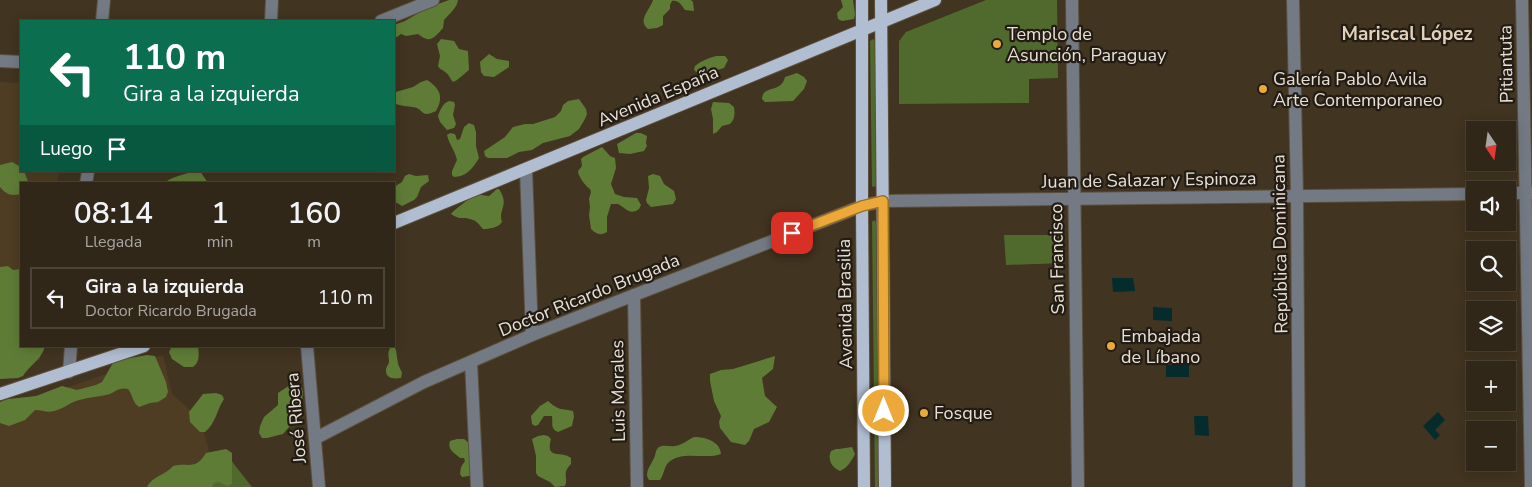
<!DOCTYPE html>
<html lang="es">
<meta charset="utf-8">
<style>
body{margin:0;font-family:"Nunito Sans",sans-serif;background:#392f21;color:#f1f3f6;height:100vh;display:flex;flex-direction:column;font-size:19px;white-space:nowrap}
*{box-sizing:border-box;margin:0}
p{font-size:16px;color:#a8a5a2}
.icon{flex:none;width:28px;height:28px;fill:none;stroke:currentColor;stroke-width:2;stroke-linecap:round;stroke-linejoin:round}
.map{position:relative;flex:1;overflow:hidden}
.sheet{position:absolute;left:20px;top:182px;width:375px;height:165px;display:flex;flex-direction:column;background:#312718;border-radius:0px;box-shadow:0 2px 12px #0003,0 0 0 1px #4c4437}
.sheet>*{flex:none}
.hud{position:absolute;left:20px;top:20px;width:375px;height:152px;border-radius:0px;box-shadow:0 2px 12px #0003,0 0 0 1px #4c4437;background:#0b6e4f;color:#fff;overflow:hidden}
.needle{width:32px;rotate:167deg}
.tools{position:absolute;left:1466px;top:121px;display:grid;gap:10px}
.tools a{display:grid;place-items:center;width:50px;height:50px;border-radius:0px;background:#312718;box-shadow:0 2px 12px #0003,0 0 0 1px #4c4437;font-size:25px}
.pin{position:absolute;display:grid;place-items:center;width:42px;height:42px;color:#fff;margin:-21px;border-radius:10px;box-shadow:0 2px 8px #0006}
.me{position:absolute;width:55px;margin:-28px;rotate:0deg;stroke-linejoin:round;filter:drop-shadow(0 0 4px #0008)}
.turn{display:flex;align-items:center;gap:18px;height:105px;padding:0 20px;font-size:22px}
.turn .icon{width:65px;height:65px;stroke-width:2.5}
.turn b{display:block;font-size:35px;line-height:42px}
.then{display:flex;align-items:center;height:48px;padding:0 20px;background:#0003;gap:10px;font-size:19px}
.eta{display:flex;justify-content:space-evenly;align-items:center;height:85px;text-align:center}
.eta b{font-size:30px;font-weight:600;line-height:35px}
ul{padding:0;list-style:none}
li{display:flex;align-items:center;gap:15px;height:62px;margin:0 10px 8px;padding:0 10px;border:2px solid #4c4437;border-radius:0px}
li div{flex:1}
li b{display:block;font-size:19px}
li em{font-style:normal}
.map>svg:first-child{display:block}
</style>
<div class="map">
<svg width="1532" height="487" viewBox="0 0 1532 487">
<rect width="100%" height="100%" fill="#413420"/>
<!-- built -->
<g fill="#4e3d23">
<polygon points="0,82 21,83 21,171 59,171 57,184 21,184 21,346 41,346 40,360 0,372"/>
<polygon points="163,355 172,394 200,419 213,464 156,487 0,487 0,410"/>
</g>
<!-- green -->
<g fill="#50692c">
<polygon points="986,0 1057,0 1058,78 1029,79 1029,103 899,104 899,41 906,32"/>
<polygon points="873,39 875,41 876,186 873,187 872,186 870,41"/>
<polygon points="874,220 876,222 879,487 875,487 872,222"/>
<polygon points="1004,235 1063,235 1064,263 1006,265"/>
<polygon points="230,459 252,487 162,487"/>
</g>
<!-- forest -->
<g fill="#5f7c37">
<path d="M 449,0 L 458,0 C 457,8 449,14 444,20 L 443,28 C 434,38 430,44 418,34 L 406,36 L 401,34 L 394,39 L 394,25 L 405,21 L 427,8 Z"/>
<path d="M 653,0 L 691,0 L 693,2 L 694,11 L 685,10 C 681,5 679,0 672,1 L 670,5 L 670,9 L 663,16 L 663,25 L 657,28 L 648,29 C 637,20 650,10 653,0 Z"/>
<polygon points="841,0 853,0 855,14 854,19 842,21 838,19 837,13 843,7"/>
<path d="M 441,39 L 454,41 L 459,49 L 468,51 L 469,70 C 465,73 457,81 453,82 C 450,79 449,74 445,72 C 442,69 440,70 438,66 L 440,56 L 437,44 Z"/>
<polygon points="489,54 497,59 509,61 509,67 494,77 484,76 481,72 480,62"/>
<path d="M 716,56 L 725,56 L 728,60 L 724,68 C 714,70 702,79 694,70 L 695,66 C 701,61 708,58 716,56 Z"/>
<path d="M 797,73 L 804,77 L 807,81 L 804,89 L 793,101 L 765,102 L 762,99 C 763,84 781,94 785,77 Z"/>
<path d="M 427,80 C 440,88 444,97 436,111 C 420,119 424,108 413,107 C 407,106 402,106 396,104 L 394,94 L 396,92 L 413,87 L 421,82 Z"/>
<polygon points="579,99 586,109 587,114 585,119 579,129 570,136 543,143 532,150 519,152 507,158 488,158 485,156 484,151 505,137 513,127 525,124 533,124 555,117 561,111 563,105 568,101"/>
<path d="M 449,101 L 454,102 L 455,105 L 453,115 L 456,124 L 454,128 L 447,130 L 440,122 L 438,116 C 440,110 443,103 449,101 Z"/>
<path d="M 713,102 L 729,103 L 734,107 C 735,114 735,119 730,124 L 722,126 L 717,132 L 713,134 L 713,119 L 711,109 Z"/>
<path d="M 469,123 L 474,125 L 476,132 L 476,146 L 479,158 C 473,168 466,177 454,177 L 452,175 L 452,171 L 457,160 C 455,151 449,144 447,135 L 450,133 L 455,134 L 457,140 L 460,139 L 464,127 Z"/>
<polygon points="636,133 641,133 647,136 646,143 647,146 644,151 630,154 619,153 617,144"/>
<path d="M 602,147 L 610,156 L 615,158 L 616,168 L 611,184 L 615,194 L 624,197 L 637,198 L 641,205 L 639,209 C 630,216 626,208 618,204 L 611,204 L 607,217 L 607,232 C 601,236 596,234 591,229 L 589,215 L 590,207 L 589,199 L 591,192 L 590,189 C 586,187 578,176 578,171 L 582,166 L 581,159 L 583,157 Z"/>
<path d="M 12,162 L 21,167 L 21,171 L 24,171 L 29,184 L 21,184 L 21,194 C 11,196 7,195 0,187 L 0,165 Z"/>
<path d="M 193,171 L 200,171 L 208,183 L 215,184 L 164,184 C 169,177 184,175 193,171 Z"/>
<polygon points="409,174 416,176 428,175 429,181 421,187 417,197 414,200 402,206 394,201 394,187 402,182 405,176"/>
<polygon points="653,174 660,176 664,184 674,191 676,199 673,204 651,207 647,203 646,200 649,188 648,176"/>
<path d="M 497,189 L 499,189 C 510,206 498,208 502,222 C 498,228 489,229 483,229 C 480,226 477,221 473,220 C 464,216 460,221 451,214 C 454,210 472,196 477,195 C 481,194 485,196 489,196 Z"/>
<path d="M 8,266 L 13,270 L 21,269 L 21,346 L 45,346 C 43,358 29,366 23,376 L 18,378 L 0,379 L 0,267 Z"/>
<path d="M 172,346 L 198,346 C 199,354 200,362 193,367 L 184,367 L 172,359 L 169,352 Z"/>
<path d="M 394,347 L 396,350 L 398,364 L 402,373 L 401,378 C 394,379 385,379 386,369 C 387,365 389,365 389,361 C 389,355 387,354 390,348 Z"/>
<path d="M 147,355 L 155,356 L 166,382 L 168,392 L 166,397 L 158,402 L 150,403 L 139,407 C 132,402 133,395 128,389 C 120,387 116,391 110,394 C 100,397 89,397 79,400 C 71,402 63,409 54,411 C 47,413 42,410 35,410 L 25,420 L 9,426 L 0,423 L 0,402 L 8,399 L 36,396 L 62,386 L 77,390 L 96,385 L 102,382 L 114,361 Z"/>
<polygon points="775,356 773,369 762,378 765,396 777,407 769,422 754,429 749,441 745,445 731,442 720,428 719,422 721,416 714,401 710,381 710,374 721,370 733,369"/>
<polygon points="290,385 301,386 303,392 302,400 294,411 293,419 289,427 283,434 267,438 262,438 259,433 260,426 264,417 278,405 278,393"/>
<path d="M 216,393 L 222,395 L 224,399 C 217,409 216,423 205,432 L 200,432 L 190,422 L 189,412 L 203,394 Z"/>
<path d="M 548,401 C 560,411 559,408 573,411 L 574,416 L 572,426 L 558,432 C 550,429 553,423 552,416 L 544,416 L 538,425 L 535,426 L 532,424 L 531,416 L 540,406 Z"/>
<path d="M 544,435 L 548,436 L 551,439 C 545,461 562,450 571,458 L 571,464 C 561,474 569,477 565,486 L 555,487 L 550,482 L 538,476 L 536,473 L 536,456 L 532,439 L 538,436 Z"/>
<path d="M 694,437 C 705,437 720,441 721,454 C 706,460 683,450 669,462 C 664,466 664,475 660,480 L 649,480 L 647,476 C 647,468 651,465 654,458 C 656,454 655,450 659,447 C 664,444 670,447 675,446 C 683,445 687,440 694,437 Z"/>
<path d="M 457,439 L 464,439 L 469,443 L 472,473 L 469,476 L 462,477 L 460,474 L 461,467 L 465,461 L 464,458 L 460,458 C 455,453 447,450 450,441 Z"/>
<path d="M 852,447 L 855,454 C 851,462 847,468 840,471 C 832,468 827,459 831,451 L 836,449 L 839,449 Z"/>
<path d="M 226,449 L 232,453 L 232,484 L 227,486 L 219,482 L 214,483 L 212,487 L 147,487 C 152,476 166,475 173,466 C 189,462 195,471 206,453 Z"/>
</g>
<!-- water -->
<g fill="#062b2c">
<polygon points="1112,278 1133,278 1135,291 1113,292"/>
<polygon points="1153,307 1172,308 1172,321 1153,320"/>
<polygon points="1179,356 1189,356 1189,377 1166,377 1166,365 1178,365"/>
<polygon points="1438,412 1445,420 1435,430 1440,435 1435,440 1423,426"/>
<polygon points="1194,416 1208,416 1209,436 1195,435"/>
</g>
<g fill="none" stroke-linecap="round" stroke-linejoin="round">
<!-- minor casing -->
<g stroke="#5c503d" stroke-width="14">
<g id="minor">
<polyline points="1072,0 1078,487"/>
<polyline points="1293,0 1297,196 1299,487"/>
<polyline points="1522,0 1531,487"/>
<polyline points="102,21 104,0"/>
<polyline points="271,21 272,0"/>
<polyline points="381,21 433,0"/>
<polyline points="0,61 21,62"/>
<polyline points="526,169 532,335"/>
<polyline points="86,184 88,171"/>
<polyline points="1508,193 1532,193"/>
<polyline points="634,295 637,487"/>
<polyline points="307,346 319,487"/>
<polyline points="471,362 477,487"/>
<polyline points="69,372 71,346"/>
<polyline points="316,438 424,382 532,335 862,206 883,201 1475,194"/>
</g>
</g>
<!-- major casing -->
<g stroke="#5c503d" stroke-width="14">
<g id="major">
<polyline points="862,0 862,206 864,487"/>
<polyline points="881,0 885,487"/>
<polyline points="394,223 935,0"/>
<polyline points="0,394 144,346"/>
</g>
</g>
<!-- minor -->
<use href="#minor" stroke="#747a84" stroke-width="12"/>
<!-- major -->
<use href="#major" stroke="#b1bed1" stroke-width="12"/>
</g>
<g fill="none" stroke-linecap="round" stroke-linejoin="round">
<!-- route casing -->
<g stroke="#996e26" stroke-width="12">
<polyline id="route" points="792,233 862,206 883,201 884,411"/>
</g>
<!-- route -->
<use href="#route" stroke="#eca93a" stroke-width="9"/>
</g>
<!-- markers -->
<g fill="#eca93a" stroke="#221c14" stroke-width="2">
<circle cx="997" cy="44" r="5"/>
<circle cx="1263" cy="89" r="5"/>
<circle cx="1111" cy="346" r="5"/>
<circle cx="924" cy="413" r="5"/>
</g>
<g text-anchor="middle" dominant-baseline="central" stroke-width="4.5" stroke-linejoin="round" paint-order="stroke">
<!-- poi labels -->
<g font-size="18" fill="#e8e0d4" stroke="#221c14" text-anchor="start">
<text x="1007" y="34">Templo de<tspan x="1007" dy="21">Asunción, Paraguay</tspan></text>
<text x="1273" y="79">Galería Pablo Avila<tspan x="1273" dy="21">Arte Contemporaneo</tspan></text>
<text x="1121" y="336">Embajada<tspan x="1121" dy="21">de Líbano</tspan></text>
<text x="934" y="413">Fosque</text>
</g>
<!-- street labels -->
<g font-size="18" fill="#e8e0d4" stroke="#221c14">
<text transform="translate(1506 64) rotate(-91)">Pitiantuta</text>
<text transform="translate(658 96) rotate(-23)">Avenida España</text>
<text transform="translate(1149 180) rotate(-1)">Juan de Salazar y Espinoza</text>
<text transform="translate(1280 244) rotate(-91)">República Dominicana</text>
<text transform="translate(1057 259) rotate(-91)">San Francisco</text>
<text transform="translate(589 295) rotate(-22)">Doctor Ricardo Brugada</text>
<text transform="translate(845 304) rotate(-91)">Avenida Brasilia</text>
<text transform="translate(618 391) rotate(-91)">Luis Morales</text>
<text transform="translate(296 418) rotate(-95)">José Ribera</text>
</g>
<!-- neighbourhood labels -->
<g font-size="19" font-weight="bold" fill="#e1d1ba" stroke="#221c14">
<text x="1407" y="34">Mariscal López</text>
</g>
</g>
</svg>
<div class="tools">
<a><svg class="needle" viewBox="-14 -14 28 28"><path d="M0-13l5 13h-10z" fill="#e53935"/><path d="M0 13l5-13h-10z" fill="#a8a5a2"/></svg></a>
<a><svg class="icon" aria-label="sound" viewBox="0 0 24 24"><path d="M4 9h4l5-4v14l-5-4H4zM17 9q2 3 0 6"/></svg></a>
<a><svg class="icon" aria-label="search" viewBox="0 0 24 24"><circle cx="10" cy="10" r="6"/><path d="M15 15l6 6"/></svg></a>
<a><svg class="icon" aria-label="layers" viewBox="0 0 24 24"><path d="M12 4l9 5-9 5-9-5zM3 14l9 5 9-5"/></svg></a>
<a>+</a>
<a>−</a>
</div>
<div class="pin" style="left:792px;top:233px;background:#d93025"><svg class="icon" aria-label="arrive" viewBox="0 0 24 24"><path d="M6 21V4h12l-3 4 3 4H6"/></svg></div>
<svg class="me" style="left:884px;top:411px" viewBox="-20 -20 40 40"><circle r="17" fill="#eca93a" stroke="#fff" stroke-width="3"/><path d="M0-11L8 9 0 5-8 9z" fill="#fff"/></svg>
<div class="hud">
<div class="turn"><svg class="icon" aria-label="left" viewBox="0 0 24 24"><path d="M17 20v-9H6M10 6l-5 5 5 5"/></svg><div><b>110 m</b>Gira a la izquierda</div></div>
<div class="then">Luego<svg class="icon" aria-label="arrive" viewBox="0 0 24 24"><path d="M6 21V4h12l-3 4 3 4H6"/></svg></div>
</div>
<section class="sheet">
<div class="eta">
<div><b>08:14</b><p>Llegada</p></div>
<div><b>1</b><p>min</p></div>
<div><b>160</b><p>m</p></div>
</div>
<ul>
<li><svg class="icon" aria-label="left" viewBox="0 0 24 24"><path d="M17 20v-9H6M10 6l-5 5 5 5"/></svg><div><b>Gira a la izquierda</b><p>Doctor Ricardo Brugada</p></div><em>110 m</em></li>
</ul>
</section>
</div>
